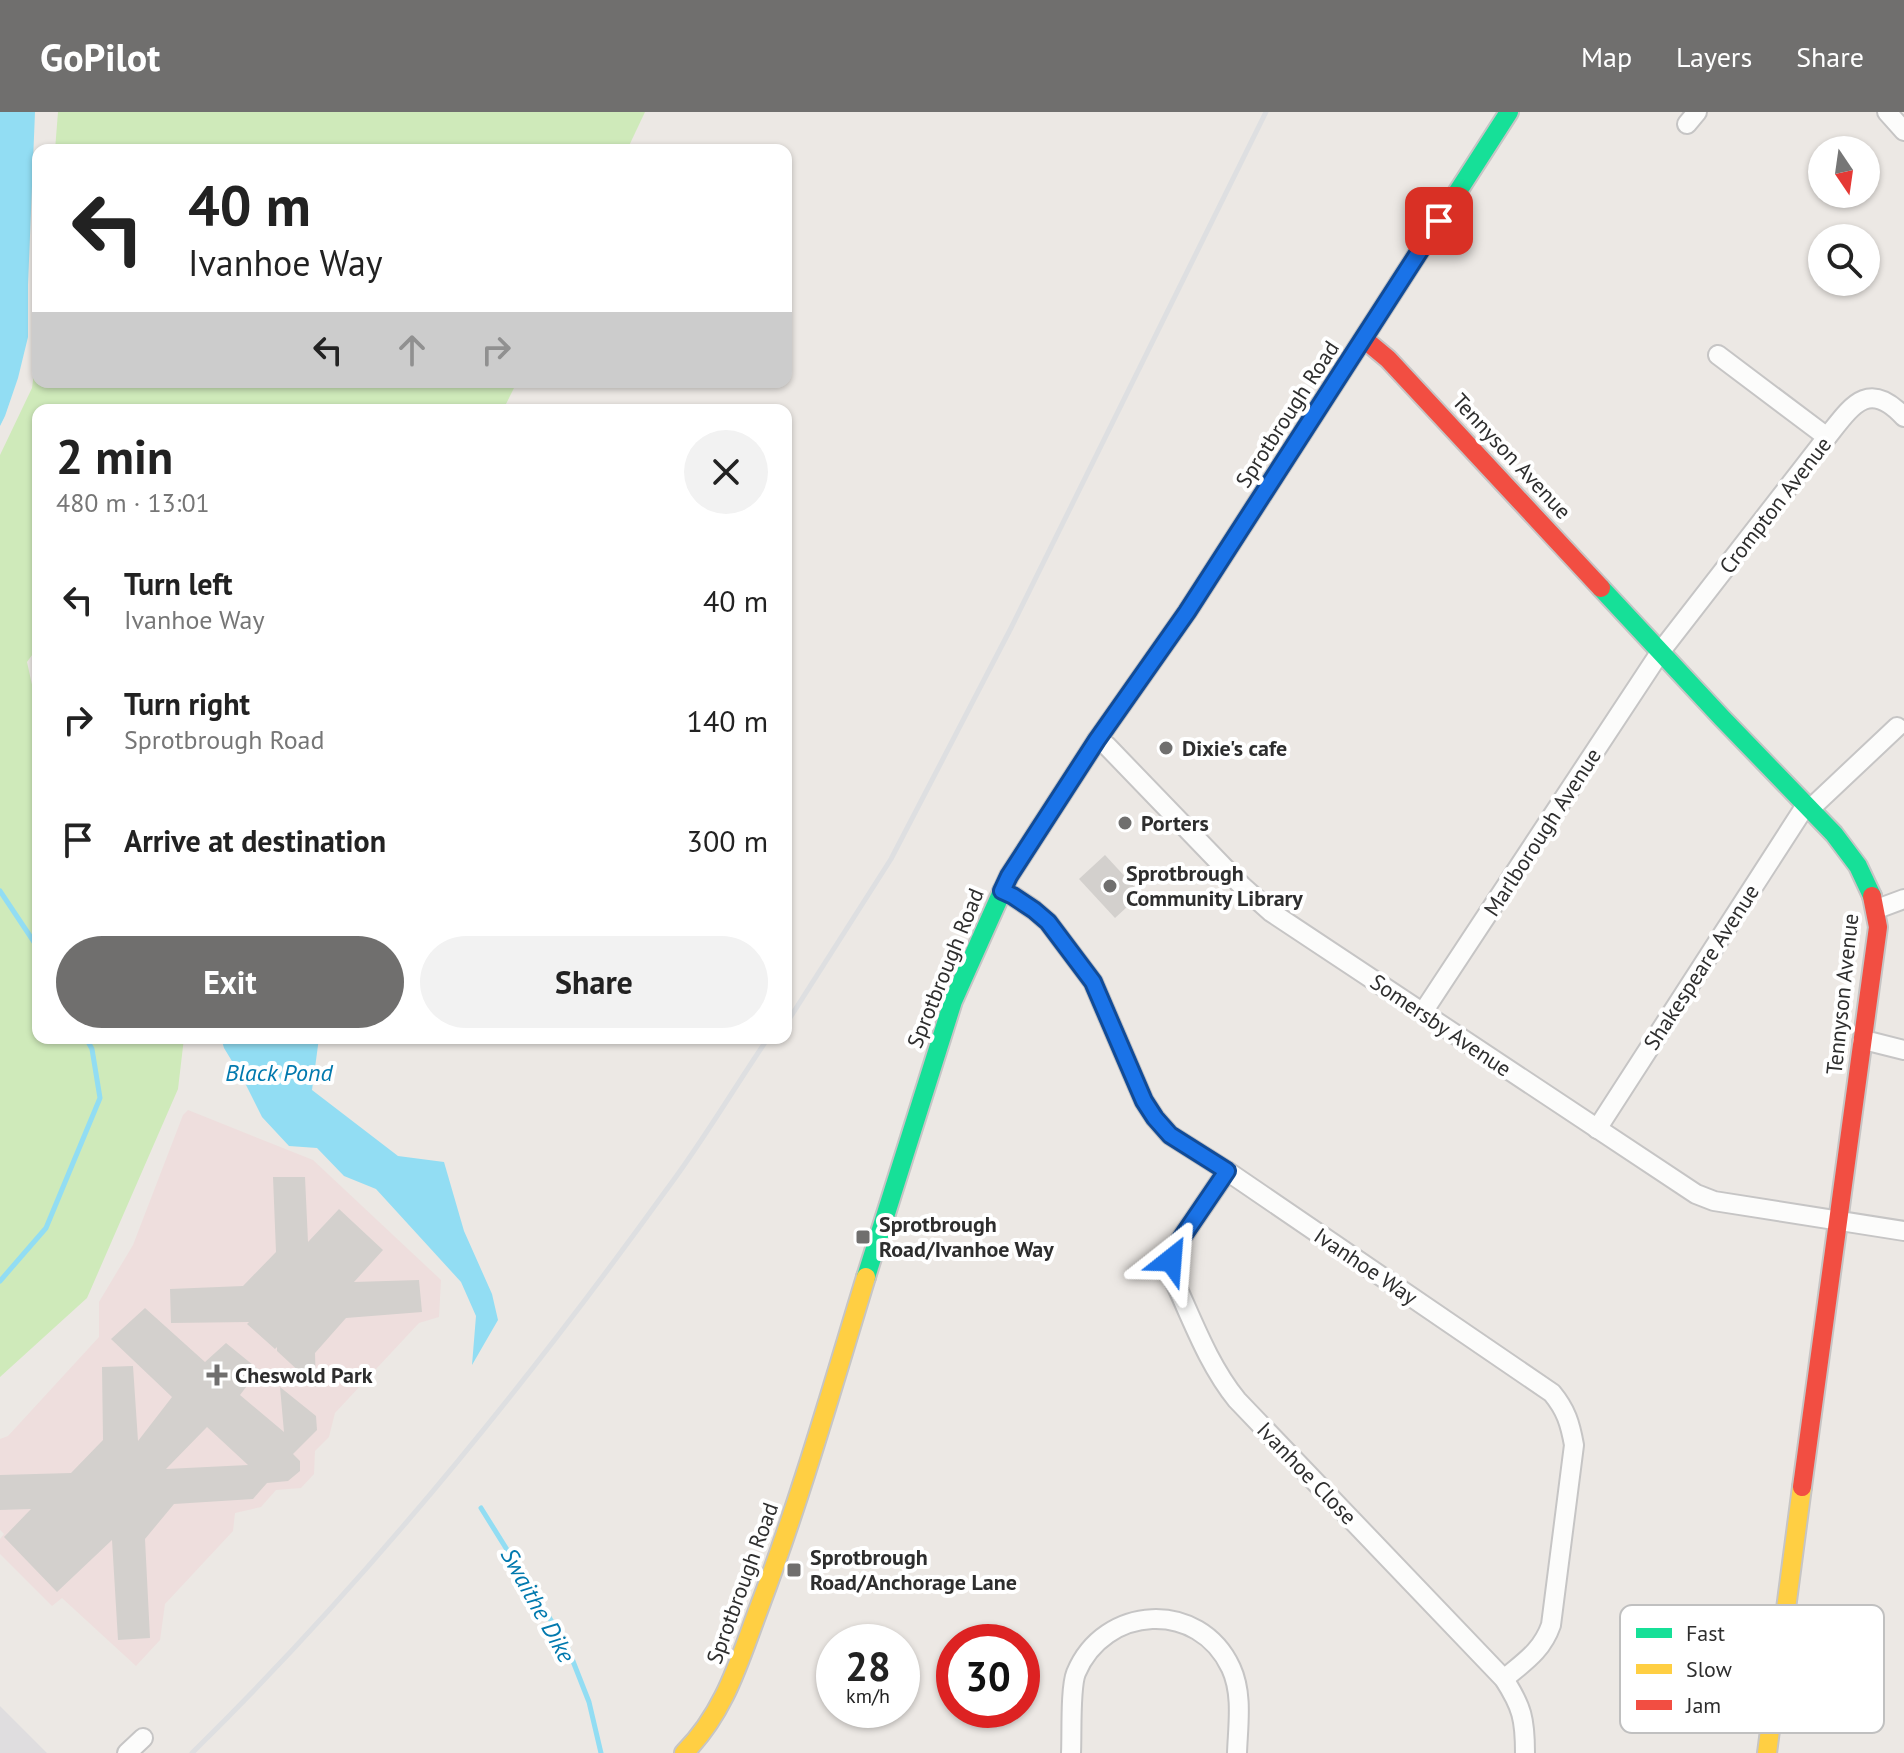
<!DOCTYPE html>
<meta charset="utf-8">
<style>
body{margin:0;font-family:"PT Sans",sans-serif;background:#f2f2f2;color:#222;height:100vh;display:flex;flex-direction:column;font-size:30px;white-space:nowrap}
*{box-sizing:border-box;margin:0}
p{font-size:26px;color:#767676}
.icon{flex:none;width:44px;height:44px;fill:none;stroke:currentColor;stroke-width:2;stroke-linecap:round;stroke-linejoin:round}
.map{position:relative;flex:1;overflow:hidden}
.details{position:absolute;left:32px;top:292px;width:760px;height:640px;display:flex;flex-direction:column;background:#fff;border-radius:16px;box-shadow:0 2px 6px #0004}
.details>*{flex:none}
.banner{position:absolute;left:32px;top:32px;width:760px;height:244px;border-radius:16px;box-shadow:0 2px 6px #0004;background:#fff;color:#222;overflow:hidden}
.needle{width:52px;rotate:167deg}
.buttons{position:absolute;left:1808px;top:24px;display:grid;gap:16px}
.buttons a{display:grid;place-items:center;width:72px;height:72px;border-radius:50%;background:#fff;box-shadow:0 2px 6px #0004;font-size:40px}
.speed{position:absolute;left:816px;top:1512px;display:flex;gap:16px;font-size:40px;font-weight:700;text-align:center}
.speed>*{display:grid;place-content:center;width:104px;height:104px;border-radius:50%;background:#fff;box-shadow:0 2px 6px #0004;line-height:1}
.speed small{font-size:20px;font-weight:400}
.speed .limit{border:12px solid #d22;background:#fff;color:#111}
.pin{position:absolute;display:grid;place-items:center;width:68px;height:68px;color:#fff;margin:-34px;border-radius:16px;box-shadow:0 4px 12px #0006}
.me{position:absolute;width:88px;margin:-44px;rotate:28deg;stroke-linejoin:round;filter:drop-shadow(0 0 6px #0008)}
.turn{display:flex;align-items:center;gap:28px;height:168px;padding:0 24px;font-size:36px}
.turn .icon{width:104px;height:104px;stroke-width:2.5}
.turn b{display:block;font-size:56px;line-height:68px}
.lanes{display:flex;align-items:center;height:76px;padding:0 24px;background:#0003;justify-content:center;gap:40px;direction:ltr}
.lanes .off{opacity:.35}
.round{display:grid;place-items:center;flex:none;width:84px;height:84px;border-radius:42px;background:#f2f2f2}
.overview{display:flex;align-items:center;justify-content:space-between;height:136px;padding:0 24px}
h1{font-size:48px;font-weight:800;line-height:60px}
.button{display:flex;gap:16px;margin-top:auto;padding:16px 24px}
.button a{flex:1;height:92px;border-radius:48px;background:#706f6e;color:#fff;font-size:32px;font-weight:800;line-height:92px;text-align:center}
.button a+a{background:#f2f2f2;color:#222}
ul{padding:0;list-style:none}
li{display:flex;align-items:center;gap:24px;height:120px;padding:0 24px}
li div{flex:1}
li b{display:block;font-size:30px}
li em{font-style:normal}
header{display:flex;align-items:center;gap:48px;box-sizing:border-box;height:112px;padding:0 40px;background:#706f6e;color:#fff}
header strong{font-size:38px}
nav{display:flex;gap:44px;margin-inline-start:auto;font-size:28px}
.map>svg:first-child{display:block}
</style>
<header>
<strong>GoPilot</strong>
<nav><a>Map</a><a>Layers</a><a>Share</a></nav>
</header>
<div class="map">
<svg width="1904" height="1641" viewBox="0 0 1904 1641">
<rect width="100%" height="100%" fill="#ece8e4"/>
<!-- industrial -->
<polygon fill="#dfdddf" points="0,1594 47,1641 0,1641"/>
<!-- medical -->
<polygon fill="#eededd" points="188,998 313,1048 441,1168 439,1205 419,1211 335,1301 329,1325 315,1339 314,1362 301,1376 276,1378 261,1395 235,1401 233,1419 165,1492 160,1528 136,1554 62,1486 52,1494 0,1442 0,1427 4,1422 0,1418 0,1327 8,1324 99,1225 99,1190 133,1133 183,1003"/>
<!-- green -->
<g fill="#cfeaba">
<polygon points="58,0 645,0 627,38 55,38"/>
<polygon points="38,231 38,270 517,270 503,298 38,298 38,535 27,550 38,600 38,926 184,926 178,977 87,1186 0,1265 0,343 32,276"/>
</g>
<!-- water -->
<g fill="#92ddf3">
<polygon points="0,0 35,0 28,173 28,225 18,266 5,304 0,314"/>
<polygon points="221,926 319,926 312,978 398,1044 444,1050 464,1119 492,1182 498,1208 472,1253 476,1204 461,1170 376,1077 344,1064 317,1036 289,1034 262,1005 244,969 224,936"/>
</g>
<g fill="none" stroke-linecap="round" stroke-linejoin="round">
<!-- stream -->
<g stroke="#92ddf3" stroke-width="5">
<polyline points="0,779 38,836"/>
<polyline points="0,1169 46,1116 100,986 92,937 86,926"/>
<polyline points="481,1396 567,1534 589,1590 601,1641"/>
</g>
</g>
<!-- building -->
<g fill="#d3d0cd" fill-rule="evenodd">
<polygon points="1105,743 1141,782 1115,806 1079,767"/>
<polygon points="273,1065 305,1065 308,1130 339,1097 383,1138 354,1170 419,1168 422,1200 346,1206 315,1241 316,1275 277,1239 277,1235 275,1237 247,1212 249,1210 171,1211 170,1177 243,1174 276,1140"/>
<path d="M 145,1196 L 205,1250 L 226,1231 L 259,1258 L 240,1283 L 284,1320 L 280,1275 L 316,1304 L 317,1318 L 293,1342 L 300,1349 L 300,1359 L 288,1369 L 267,1371 L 253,1387 L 174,1392 L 145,1427 L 150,1526 L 118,1528 L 112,1428 L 57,1480 L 4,1425 L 31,1397 L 0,1398 L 0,1363 L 71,1361 L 103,1328 L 102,1255 L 133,1254 L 138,1329 L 172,1285 L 111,1227 ZM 207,1315 L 248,1353 L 166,1357 Z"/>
</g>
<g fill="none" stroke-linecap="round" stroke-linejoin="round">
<!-- street casing -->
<g stroke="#c6c5c5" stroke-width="22">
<g id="street">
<polyline points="1887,0 1904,19"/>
<polyline points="1687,12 1697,0"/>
<polyline points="1718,243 1827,325"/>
<polyline points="1097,628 1107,634 1242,774 1271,800 1696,1082 1714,1089 1904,1119"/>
<polyline points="1810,697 1897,615"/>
<path d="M 1002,779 L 1013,784 L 1034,798 L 1048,810 L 1093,870 L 1144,989 L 1155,1006 L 1170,1023 L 1227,1059 L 1552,1281 C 1566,1298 1570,1311 1574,1333 L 1551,1513 C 1542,1539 1524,1550 1504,1567"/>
<polyline points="1877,797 1904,787"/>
<path d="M 1423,900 L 1661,539 L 1827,325 C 1851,295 1868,266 1904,305"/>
<polyline points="1862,930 1872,930 1904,938"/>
<polyline points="1597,1017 1806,693"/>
<path d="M 1227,1059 L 1174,1137 L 1171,1162 C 1191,1204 1207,1251 1237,1288 L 1504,1567 C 1522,1595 1525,1607 1525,1641"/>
<polyline points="127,1641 143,1626"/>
<path d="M 1071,1641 C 1072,1623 1070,1576 1076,1561 C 1104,1493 1199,1487 1231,1556 C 1243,1582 1238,1613 1237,1641"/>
</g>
</g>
<!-- fast casing -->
<g stroke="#c6c5c5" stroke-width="22">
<g id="fast">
<polyline points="1399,171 1509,0"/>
<polyline points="1601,476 1722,606 1834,722 1858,754 1872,784"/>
<polyline points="866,1165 953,889 1009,764 1040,716"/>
</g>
</g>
<!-- slow casing -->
<g stroke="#c6c5c5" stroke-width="22">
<g id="slow">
<polyline points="1040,716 1097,628 1187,500 1399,171"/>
<path d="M 684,1641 C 725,1600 739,1549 759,1496 C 800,1388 832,1276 866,1165"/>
<polyline points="1767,1641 1802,1375"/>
</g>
</g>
<!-- jam casing -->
<g stroke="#c6c5c5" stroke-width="22">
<g id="jam">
<polyline points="1364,227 1388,247 1601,476"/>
<polyline points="1802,1375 1878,815 1872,784"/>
</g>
</g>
<!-- street -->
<use href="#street" stroke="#fcfcfb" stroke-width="18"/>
<!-- fast -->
<use href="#fast" stroke="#16e098" stroke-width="18"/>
<!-- slow -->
<use href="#slow" stroke="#ffcf43" stroke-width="18"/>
<!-- jam -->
<use href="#jam" stroke="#f24e42" stroke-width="18"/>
<!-- rail -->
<g stroke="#dedfe1" stroke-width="5">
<polyline points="786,912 891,747 1011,516 1266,0"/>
<path d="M 192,1641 C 368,1468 523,1277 667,1077 C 703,1029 734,976 768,926"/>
</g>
</g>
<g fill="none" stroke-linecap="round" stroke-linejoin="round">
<!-- route casing -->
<g stroke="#114b97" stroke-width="20">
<polyline id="route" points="1171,1148 1174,1137 1227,1059 1170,1023 1155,1006 1144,989 1093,870 1048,810 1034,798 1013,784 1002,779 1009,764 1097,628 1187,500 1439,109"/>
</g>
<!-- route -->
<use href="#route" stroke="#1a73e8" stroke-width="14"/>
</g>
<!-- markers -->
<g fill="#706f6e" stroke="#fff" stroke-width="3">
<circle cx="1166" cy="636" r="8"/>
<circle cx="1125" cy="711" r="8"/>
<circle cx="1110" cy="774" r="8"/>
<rect x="855" y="1117" width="16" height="16" rx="4"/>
<path d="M213 1251h8v8h8v8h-8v8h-8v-8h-8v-8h8z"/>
<rect x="786" y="1450" width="16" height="16" rx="4"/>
</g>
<g text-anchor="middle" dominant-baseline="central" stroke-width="8" stroke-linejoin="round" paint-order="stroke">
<!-- street labels -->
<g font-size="22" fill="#2e2e2e" stroke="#fff">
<text transform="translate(1287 302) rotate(-57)">Sprotbrough Road</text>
<text transform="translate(1512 344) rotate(47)">Tennyson Avenue</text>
<text transform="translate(1775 393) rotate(-52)">Crompton Avenue</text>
<text transform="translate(1542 720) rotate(-57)">Marlborough Avenue</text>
<text transform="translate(1701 855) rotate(-57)">Shakespeare Avenue</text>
<text transform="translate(945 856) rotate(-68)">Sprotbrough Road</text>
<text transform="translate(1842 882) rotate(-84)">Tennyson Avenue</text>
<text transform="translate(1441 913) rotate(34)">Somersby Avenue</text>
<text transform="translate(1366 1154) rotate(34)">Ivanhoe Way</text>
<text transform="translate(1307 1361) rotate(46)">Ivanhoe Close</text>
<text transform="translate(742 1471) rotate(-70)">Sprotbrough Road</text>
</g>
<!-- poi labels -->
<g font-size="22" font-weight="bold" fill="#2e2e2e" stroke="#fff" text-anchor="start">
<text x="1182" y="636">Dixie's cafe</text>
<text x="1141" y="711">Porters</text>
<text x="1126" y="761">Sprotbrough<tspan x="1126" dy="25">Community Library</tspan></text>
<text x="879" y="1112">Sprotbrough<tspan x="879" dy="25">Road/Ivanhoe Way</tspan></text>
<text x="235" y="1263">Cheswold Park</text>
<text x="810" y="1445">Sprotbrough<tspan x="810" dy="25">Road/Anchorage Lane</tspan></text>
</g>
<!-- water labels -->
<g font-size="24" font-style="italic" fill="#0179ae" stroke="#fff">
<text x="279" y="960">Black Pond</text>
<text transform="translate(538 1493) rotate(61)">Swaithe Dike</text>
</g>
</g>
<!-- legend -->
<rect x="1620" y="1493" width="264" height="128" rx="12" fill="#fff" stroke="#c0c0c0" stroke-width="2"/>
<rect x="1636" y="1516" width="36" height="10" fill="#16e098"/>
<rect x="1636" y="1552" width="36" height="10" fill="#ffcf43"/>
<rect x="1636" y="1588" width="36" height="10" fill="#f24e42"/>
<g font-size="22" fill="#2e2e2e">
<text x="1686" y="1529">Fast</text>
<text x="1686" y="1565">Slow</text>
<text x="1686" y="1601">Jam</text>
</g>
</svg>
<div class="buttons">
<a><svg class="needle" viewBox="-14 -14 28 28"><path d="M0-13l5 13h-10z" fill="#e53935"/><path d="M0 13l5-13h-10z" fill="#767676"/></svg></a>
<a><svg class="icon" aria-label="search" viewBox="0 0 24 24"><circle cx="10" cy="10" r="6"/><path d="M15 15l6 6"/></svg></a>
</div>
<div class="speed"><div>28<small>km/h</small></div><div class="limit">30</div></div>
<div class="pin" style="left:1439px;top:109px;background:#d93025"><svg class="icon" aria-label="arrive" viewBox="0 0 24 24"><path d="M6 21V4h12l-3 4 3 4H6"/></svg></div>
<svg class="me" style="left:1171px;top:1148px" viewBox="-20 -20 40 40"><path d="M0-17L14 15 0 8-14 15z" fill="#1a73e8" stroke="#fff" stroke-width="4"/></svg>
<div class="banner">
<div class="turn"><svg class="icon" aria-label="left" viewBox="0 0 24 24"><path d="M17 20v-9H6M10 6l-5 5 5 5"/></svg><div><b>40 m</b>Ivanhoe Way</div></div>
<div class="lanes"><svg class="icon" aria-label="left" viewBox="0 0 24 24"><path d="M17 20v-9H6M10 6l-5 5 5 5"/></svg><svg class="icon off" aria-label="ahead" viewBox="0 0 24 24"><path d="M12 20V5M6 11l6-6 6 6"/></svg><svg class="icon off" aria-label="right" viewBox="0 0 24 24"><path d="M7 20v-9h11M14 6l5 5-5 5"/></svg></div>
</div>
<section class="details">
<div class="overview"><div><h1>2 min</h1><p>480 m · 13:01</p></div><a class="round"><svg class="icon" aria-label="close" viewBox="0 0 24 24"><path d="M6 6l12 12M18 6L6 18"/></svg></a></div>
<ul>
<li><svg class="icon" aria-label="left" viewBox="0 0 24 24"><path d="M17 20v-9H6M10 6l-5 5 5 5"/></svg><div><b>Turn left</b><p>Ivanhoe Way</p></div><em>40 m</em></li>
<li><svg class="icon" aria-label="right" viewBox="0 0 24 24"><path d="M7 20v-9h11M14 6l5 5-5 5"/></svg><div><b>Turn right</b><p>Sprotbrough Road</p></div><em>140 m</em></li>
<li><svg class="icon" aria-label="arrive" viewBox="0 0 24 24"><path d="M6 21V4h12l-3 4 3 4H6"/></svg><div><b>Arrive at destination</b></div><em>300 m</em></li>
</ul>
<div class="button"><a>Exit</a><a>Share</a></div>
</section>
</div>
